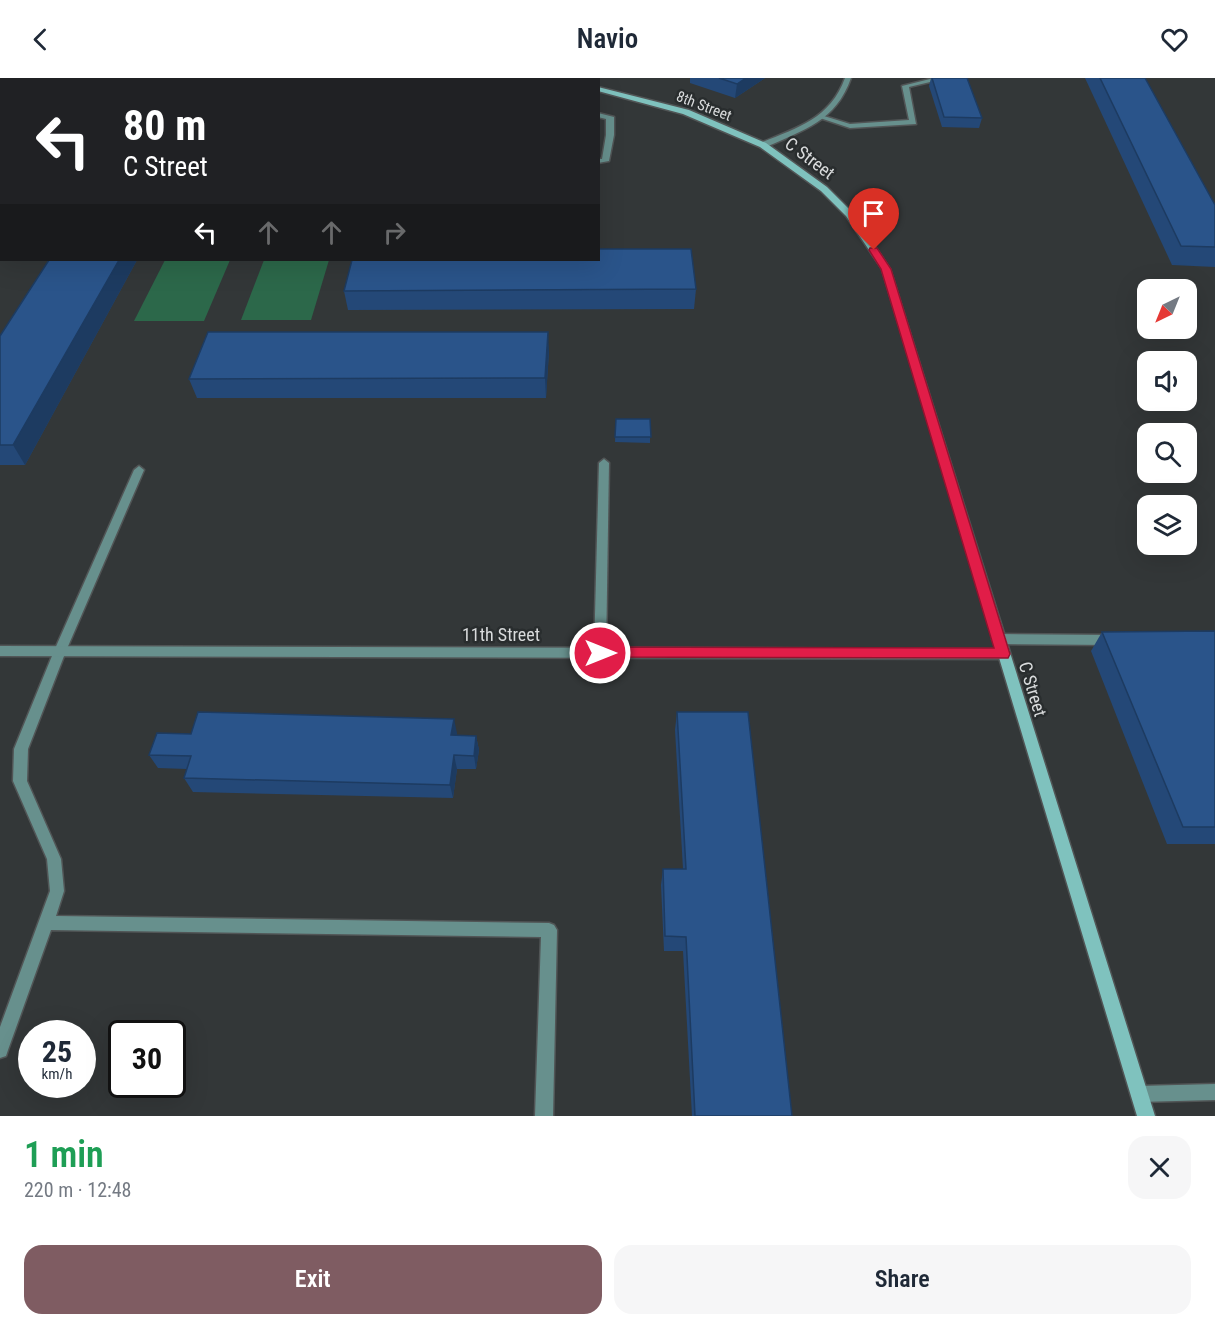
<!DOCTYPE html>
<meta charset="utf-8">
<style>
body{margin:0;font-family:"Roboto Condensed",sans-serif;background:#f6f6f7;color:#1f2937;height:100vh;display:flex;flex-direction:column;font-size:22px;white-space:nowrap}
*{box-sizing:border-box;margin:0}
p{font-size:20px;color:#747a83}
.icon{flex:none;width:33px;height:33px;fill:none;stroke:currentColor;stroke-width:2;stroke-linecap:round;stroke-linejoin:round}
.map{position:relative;height:1038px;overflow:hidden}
.panel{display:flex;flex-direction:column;background:#fff;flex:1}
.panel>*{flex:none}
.guide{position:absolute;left:0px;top:0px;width:600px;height:183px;box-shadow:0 6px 24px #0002;background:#202124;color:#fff;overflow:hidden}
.needle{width:39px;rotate:223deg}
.buttons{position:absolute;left:1137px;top:201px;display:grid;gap:12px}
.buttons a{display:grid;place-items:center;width:60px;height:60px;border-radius:12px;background:#fff;box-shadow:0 6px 24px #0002;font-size:30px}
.speed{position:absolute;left:18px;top:942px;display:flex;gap:12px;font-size:30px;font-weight:700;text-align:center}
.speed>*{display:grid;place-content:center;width:78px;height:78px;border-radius:50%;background:#fff;box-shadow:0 6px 24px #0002;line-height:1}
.speed small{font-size:15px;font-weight:400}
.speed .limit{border:3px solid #111;border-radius:9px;background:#fff;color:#111}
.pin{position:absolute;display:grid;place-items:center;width:51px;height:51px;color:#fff;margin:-62px -26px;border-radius:50% 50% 50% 0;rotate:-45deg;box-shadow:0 0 6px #0007}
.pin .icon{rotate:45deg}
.me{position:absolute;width:66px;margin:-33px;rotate:90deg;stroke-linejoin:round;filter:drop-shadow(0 0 4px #0008)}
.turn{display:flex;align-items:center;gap:21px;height:126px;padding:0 24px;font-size:27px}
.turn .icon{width:78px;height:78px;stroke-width:2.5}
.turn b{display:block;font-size:42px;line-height:51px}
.lanes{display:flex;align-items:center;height:57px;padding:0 24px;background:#0003;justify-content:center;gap:30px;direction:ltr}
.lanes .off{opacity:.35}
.round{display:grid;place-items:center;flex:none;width:63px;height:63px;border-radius:18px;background:#f6f6f7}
.overview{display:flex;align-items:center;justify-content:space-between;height:102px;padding:0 24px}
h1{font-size:36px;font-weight:600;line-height:45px;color:#1e9e55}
.button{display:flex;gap:12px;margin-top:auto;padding:12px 24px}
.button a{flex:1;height:69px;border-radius:18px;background:#7f5c62;color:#fff;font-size:24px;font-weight:600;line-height:69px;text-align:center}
.button a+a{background:#f6f6f7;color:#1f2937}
header{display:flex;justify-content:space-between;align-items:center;height:78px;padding:0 24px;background:#fff;font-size:27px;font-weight:600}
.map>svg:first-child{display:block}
</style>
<header><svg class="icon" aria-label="back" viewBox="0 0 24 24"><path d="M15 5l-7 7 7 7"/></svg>Navio<svg class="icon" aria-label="heart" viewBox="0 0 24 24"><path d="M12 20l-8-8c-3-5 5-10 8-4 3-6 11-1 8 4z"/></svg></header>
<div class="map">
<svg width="1215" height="1038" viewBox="0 0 1215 1038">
<rect width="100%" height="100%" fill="#333738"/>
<!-- green -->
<g fill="#2c684a">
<polygon points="165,182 230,182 204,243 134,243"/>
<polygon points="264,182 329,182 311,242 241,242"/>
</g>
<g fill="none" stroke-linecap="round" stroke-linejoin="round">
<!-- lane casing -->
<g stroke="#515556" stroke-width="3">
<g id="lane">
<polygon points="372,0 378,0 371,2"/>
<rect x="566" y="0" width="6" height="2"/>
<polygon points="934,0 947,0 909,9 916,46 850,50 820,40 824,38 850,46 909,42 902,8"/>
<polygon points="0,34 2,34 0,40"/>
<polygon points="598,35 614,39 614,57 609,83 598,85 598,81 602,81 606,57 606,41 598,39"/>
<rect x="0" y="64" width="2" height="4"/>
<polygon points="604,381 609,385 606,575 604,579 596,579 594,575 599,385"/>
<polygon points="139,388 144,392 66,573 28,671 27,703 61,781 64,813 56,838 549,845 554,847 557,852 553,1038 535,1038 541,859 51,852 8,972 6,978 0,980 0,949 50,813 47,781 13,703 14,671 54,573 134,392"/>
<polygon points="998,556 1114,557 1118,559 1120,562 1118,565 1114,567 998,566 994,564 992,561 994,558"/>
</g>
</g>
<!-- street casing -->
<g stroke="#515556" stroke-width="3">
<g id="street">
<path d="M 845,0 L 851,0 C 836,43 804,52 766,69 L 760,69 L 760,65 C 797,50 830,41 845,0 Z"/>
<polygon points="0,568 1003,571 1007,572 1009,576 1007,580 1003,581 0,578"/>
<polygon points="1215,1006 1215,1022 1139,1024 1133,1022 1131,1016 1133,1010 1139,1008"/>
</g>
</g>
<!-- secondary casing -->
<g stroke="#515556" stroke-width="3">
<g id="secondary">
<polygon points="525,0 545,0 548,2 526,2"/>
<polygon points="598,9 689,32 766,65 827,109 852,134 890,191 1155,1038 1137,1038 882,191 846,138 821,113 760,69 683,36 598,13"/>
</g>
</g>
<!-- lane -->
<use href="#lane" fill="#67908d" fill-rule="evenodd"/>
<!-- street -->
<use href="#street" fill="#67908d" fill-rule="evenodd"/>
<!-- secondary -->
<use href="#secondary" fill="#7fc2be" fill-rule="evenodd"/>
</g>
<!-- wall -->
<g fill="#244877">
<polygon points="690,0 765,0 735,20 690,5"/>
<polygon points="931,0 967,0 982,40 979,50 942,49 929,8"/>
<polygon points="1085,0 1145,0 1215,127 1215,189 1172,187"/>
<polygon points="49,182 137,182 25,387 0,387 0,258"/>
<polygon points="696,211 694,231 348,232 344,213"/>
<polygon points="549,273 546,320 197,320 189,301"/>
<polygon points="616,341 650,341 650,365 615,364"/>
<polygon points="1215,553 1215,766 1167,766 1091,573 1102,554"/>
<polygon points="677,634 792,1038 692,1038 683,873 664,873 661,807 663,791 683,791 675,652"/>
<polygon points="457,655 456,657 476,658 479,672 476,691 457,691 453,720 193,714 184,700 187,691 158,690 149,677 191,656"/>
</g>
<!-- shaded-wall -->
<g fill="#1d3b61">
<polygon points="746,0 765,0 735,20 737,6"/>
<polygon points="119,182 137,182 25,387 13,367"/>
<polygon points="548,254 549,273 546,320 545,300"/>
<polygon points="454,641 457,655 454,671 451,657"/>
<polygon points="476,658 479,672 476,691 474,678"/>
<polygon points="454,677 457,691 453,720 450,707"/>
</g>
<!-- building -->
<g fill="#2a548a" stroke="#1d3b61" stroke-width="1.5">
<polygon points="719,0 746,0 737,6"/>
<polygon points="932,0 967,0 982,40 944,39"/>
<polygon points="1100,0 1145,0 1215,127 1215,169 1181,168"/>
<polygon points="598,171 691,171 696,211 344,213 352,182 598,182"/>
<polygon points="49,182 119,182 13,367 0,367 0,258"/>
<polygon points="208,254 548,254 545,300 189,301"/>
<polygon points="616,341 650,341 651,359 615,359"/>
<polygon points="1215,553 1215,749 1183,749 1102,554"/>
<polygon points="198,634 454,641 451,657 476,658 474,678 454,677 450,707 184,700 191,678 149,677 157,655 191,656"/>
<polygon points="677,634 748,634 792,1038 695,1038 686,859 665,858 663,791 686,791"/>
</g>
<!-- route -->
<polygon fill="#e11d48" stroke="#92132f" stroke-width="1.5" points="870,170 877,170 891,191 1010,576 1008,580 595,579 593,575 595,571 600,569 994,570 881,191 869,172"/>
<g text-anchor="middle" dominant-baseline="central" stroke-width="5" stroke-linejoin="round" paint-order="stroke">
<!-- far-street labels -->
<g font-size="15" fill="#d9dbdc" stroke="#292d2e">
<text transform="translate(704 28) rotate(21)">8th Street</text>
</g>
<!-- street labels -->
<g font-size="18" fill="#d9dbdc" stroke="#292d2e">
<text transform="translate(810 80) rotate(37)">C Street</text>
<text x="501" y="556">11th Street</text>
<text transform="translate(1033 611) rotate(73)">C Street</text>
</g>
</g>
</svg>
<div class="buttons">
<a><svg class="needle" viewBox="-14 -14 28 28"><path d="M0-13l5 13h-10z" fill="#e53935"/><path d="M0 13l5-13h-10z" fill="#747a83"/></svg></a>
<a><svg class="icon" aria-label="sound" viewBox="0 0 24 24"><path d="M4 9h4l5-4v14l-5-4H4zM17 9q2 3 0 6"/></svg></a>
<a><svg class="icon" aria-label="search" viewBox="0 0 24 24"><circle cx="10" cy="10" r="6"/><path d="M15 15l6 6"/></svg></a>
<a><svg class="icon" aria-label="layers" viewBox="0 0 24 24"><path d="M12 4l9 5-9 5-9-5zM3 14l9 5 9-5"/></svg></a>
</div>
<div class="speed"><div>25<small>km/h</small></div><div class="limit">30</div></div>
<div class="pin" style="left:874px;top:172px;background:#d93025"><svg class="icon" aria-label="arrive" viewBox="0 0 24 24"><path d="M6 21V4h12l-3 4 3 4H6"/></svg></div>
<svg class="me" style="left:600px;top:575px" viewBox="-20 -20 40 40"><circle r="17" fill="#e11d48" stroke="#fff" stroke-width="3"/><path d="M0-11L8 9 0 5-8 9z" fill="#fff"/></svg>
<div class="guide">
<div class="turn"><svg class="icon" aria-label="left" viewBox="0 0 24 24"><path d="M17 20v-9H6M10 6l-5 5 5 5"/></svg><div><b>80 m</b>C Street</div></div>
<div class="lanes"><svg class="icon" aria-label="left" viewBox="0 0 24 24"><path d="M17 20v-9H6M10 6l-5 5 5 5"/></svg><svg class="icon off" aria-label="ahead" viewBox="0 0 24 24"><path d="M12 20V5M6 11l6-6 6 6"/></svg><svg class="icon off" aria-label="ahead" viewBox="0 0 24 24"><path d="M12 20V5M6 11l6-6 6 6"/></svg><svg class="icon off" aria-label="right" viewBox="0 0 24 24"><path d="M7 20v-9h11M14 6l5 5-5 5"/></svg></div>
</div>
</div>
<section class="panel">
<div class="overview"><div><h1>1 min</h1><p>220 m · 12:48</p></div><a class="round"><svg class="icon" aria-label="close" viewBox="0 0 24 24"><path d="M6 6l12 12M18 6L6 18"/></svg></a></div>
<div class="button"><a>Exit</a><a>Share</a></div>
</section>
